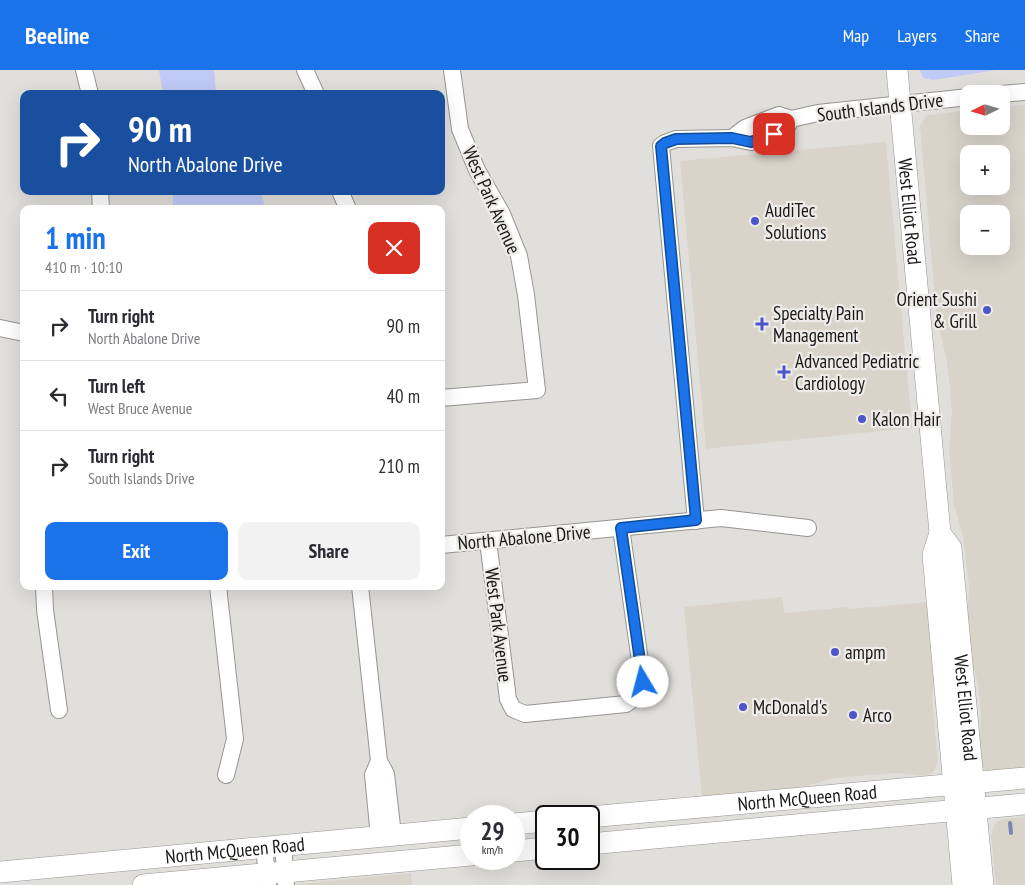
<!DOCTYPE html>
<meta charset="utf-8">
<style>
body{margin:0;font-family:"PT Sans Narrow",sans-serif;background:#f2f2f3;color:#2b2b33;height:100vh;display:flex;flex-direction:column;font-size:19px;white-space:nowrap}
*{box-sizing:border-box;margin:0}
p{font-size:16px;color:#7c7c81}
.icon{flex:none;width:28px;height:28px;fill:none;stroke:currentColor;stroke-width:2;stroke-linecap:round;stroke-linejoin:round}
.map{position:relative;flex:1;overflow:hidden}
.side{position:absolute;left:20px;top:135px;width:425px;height:385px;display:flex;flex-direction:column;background:#fff;border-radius:10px;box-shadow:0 5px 20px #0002}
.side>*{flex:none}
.banner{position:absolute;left:20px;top:20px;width:425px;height:105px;border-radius:10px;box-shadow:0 5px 20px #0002;background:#1a4fa0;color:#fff;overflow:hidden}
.needle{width:32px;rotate:265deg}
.buttons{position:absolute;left:960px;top:15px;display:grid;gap:10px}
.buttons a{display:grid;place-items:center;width:50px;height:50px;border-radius:10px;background:#fff;box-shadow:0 5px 20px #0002;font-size:25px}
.speed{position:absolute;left:460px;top:735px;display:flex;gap:10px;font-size:25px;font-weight:700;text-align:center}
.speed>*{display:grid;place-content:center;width:65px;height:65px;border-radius:50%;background:#fff;box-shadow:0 5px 20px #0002;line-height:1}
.speed small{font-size:12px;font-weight:400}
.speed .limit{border:2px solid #111;border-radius:8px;background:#fff;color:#111}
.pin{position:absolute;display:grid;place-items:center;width:42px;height:42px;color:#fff;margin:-21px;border-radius:10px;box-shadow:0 2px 8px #0006}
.me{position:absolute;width:55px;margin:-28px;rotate:352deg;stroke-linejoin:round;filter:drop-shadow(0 0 4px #0008)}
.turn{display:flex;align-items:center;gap:18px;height:105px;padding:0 25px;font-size:22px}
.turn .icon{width:65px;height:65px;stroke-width:2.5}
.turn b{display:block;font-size:35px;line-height:42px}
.round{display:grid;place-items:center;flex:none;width:52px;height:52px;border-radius:10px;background:#f2f2f3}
.head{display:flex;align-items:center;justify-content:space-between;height:85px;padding:0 25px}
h1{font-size:30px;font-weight:800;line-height:38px;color:#1a73e8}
.primary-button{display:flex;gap:10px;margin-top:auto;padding:10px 25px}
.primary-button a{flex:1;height:58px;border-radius:10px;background:#1a73e8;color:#fff;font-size:20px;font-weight:800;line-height:58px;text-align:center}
.primary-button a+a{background:#f2f2f3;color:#2b2b33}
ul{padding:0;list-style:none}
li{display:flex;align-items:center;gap:15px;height:70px;padding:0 25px;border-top:1px solid #e1e1e2}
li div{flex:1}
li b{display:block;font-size:19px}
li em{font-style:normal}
header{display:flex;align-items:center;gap:30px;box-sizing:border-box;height:70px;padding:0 25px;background:#1a73e8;color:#fff}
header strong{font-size:24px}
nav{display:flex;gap:28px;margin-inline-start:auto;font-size:18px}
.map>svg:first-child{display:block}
</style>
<header>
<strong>Beeline</strong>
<nav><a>Map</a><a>Layers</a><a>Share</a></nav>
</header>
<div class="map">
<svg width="1025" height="815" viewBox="0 0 1025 815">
<rect width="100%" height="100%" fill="#e1dfdc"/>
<!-- built -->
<g fill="#d9d4ca" fill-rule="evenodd">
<path d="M 1025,35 L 1025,699 L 989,701 L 983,698 L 979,691 L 981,642 L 978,614 L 968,577 L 967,559 L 969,516 L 964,471 L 954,435 L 949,379 L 952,341 L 947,291 L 937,250 L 920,57 L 925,47 L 929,45 L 969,40 L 969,56 L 1001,56 L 1001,37 ZM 969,84 L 1001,84 L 1001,116 L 969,116 ZM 969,144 L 1001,144 L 1001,176 L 969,176 Z"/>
<polygon points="886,72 912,358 706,379 680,91"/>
<polygon points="782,527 784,543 848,537 849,539 928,532 935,595 932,629 938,691 933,703 922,706 896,703 834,708 799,718 702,726 684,537"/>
<polygon points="1025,747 1025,815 996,815 991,766 994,755 998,751 1005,749"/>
<polygon points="411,803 412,815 291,815"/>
</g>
<!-- green -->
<g fill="#c0caf6">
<polygon points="159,0 214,0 216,24 163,24"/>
<polygon points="920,0 996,0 933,10 923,8"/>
<polygon points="173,121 260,121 266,139 173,139"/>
</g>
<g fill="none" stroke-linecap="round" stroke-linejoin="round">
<!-- stream -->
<polyline stroke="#7a84b1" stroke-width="4" points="1010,753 1011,763"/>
<!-- minor casing -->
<g stroke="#979593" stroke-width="18">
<g id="minor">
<polyline points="84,0 90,24"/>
<polyline points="305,0 316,24"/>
<polyline points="1001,24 1025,22"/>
<polyline points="732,68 745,58 779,45 791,49 818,43 969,27"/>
<polyline points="100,121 101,139"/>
<polyline points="340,121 348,139"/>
<polyline points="0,258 24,263"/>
<polyline points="441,328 537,320 526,225 519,186 502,144 477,100 460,59 452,0"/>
<polyline points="696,451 661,76 665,73 676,69 732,68 751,72 786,59 791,49"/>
<polyline points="488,471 508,629 513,639 525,644 626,634 637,626 643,612 621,458"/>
<polyline points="441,475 721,448 808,458"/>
<polyline points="44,516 45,540 59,640"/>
<polyline points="218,516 235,669 226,705"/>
<polyline points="360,516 379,691 386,704 393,765"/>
<polyline points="379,691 373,705 379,767"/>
<polyline points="283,775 286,815"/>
<polyline points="264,777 268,815"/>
</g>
</g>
<!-- major casing -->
<g stroke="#979593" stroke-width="22">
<g id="major">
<path id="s1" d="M 897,0 L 940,463 L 933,485 L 963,815"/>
<path id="s2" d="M 940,463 L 951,478 L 983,815"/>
<path id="s3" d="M 589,747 L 1025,708"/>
<polyline points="514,754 546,751"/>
<polyline points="589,774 1025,734"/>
<polyline points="514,781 546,778"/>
<path id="s4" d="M 0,802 L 471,758"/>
<polyline points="143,815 471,785"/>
</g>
</g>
<!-- minor -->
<use href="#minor" stroke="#fff" stroke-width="16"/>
<!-- major -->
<use href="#major" stroke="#fff" stroke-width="21"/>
</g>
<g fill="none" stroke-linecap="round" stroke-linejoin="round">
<!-- route casing -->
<g stroke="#114b97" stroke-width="12">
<polyline id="route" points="643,612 621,458 696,450 661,76 665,73 676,69 732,68 751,72 774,64"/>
</g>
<!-- route -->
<use href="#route" stroke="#1a73e8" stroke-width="9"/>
</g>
<!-- markers -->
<g fill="#4c55ca" stroke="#eeece9" stroke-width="2">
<circle cx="755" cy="151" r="5"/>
<circle cx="987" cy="240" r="5"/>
<path d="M759.5 246.5h5v5h5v5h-5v5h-5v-5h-5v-5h5z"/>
<path d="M781.5 294.5h5v5h5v5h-5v5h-5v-5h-5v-5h5z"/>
<circle cx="862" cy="349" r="5"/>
<circle cx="835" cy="582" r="5"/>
<circle cx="743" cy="637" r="5"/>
<circle cx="853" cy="645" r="5"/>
</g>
<g text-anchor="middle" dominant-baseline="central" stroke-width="4.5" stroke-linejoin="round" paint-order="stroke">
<!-- street labels -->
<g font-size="19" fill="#1a1918" stroke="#eeece9">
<text transform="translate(880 37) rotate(-7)">South Islands Drive</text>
<text transform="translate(492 130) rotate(66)">West Park Avenue</text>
<text stroke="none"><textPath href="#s1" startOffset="142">West Elliot Road</textPath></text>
<text transform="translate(524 467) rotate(-5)">North Abalone Drive</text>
<text transform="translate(499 555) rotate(83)">West Park Avenue</text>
<text stroke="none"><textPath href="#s2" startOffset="179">West Elliot Road</textPath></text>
<text stroke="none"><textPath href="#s3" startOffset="219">North McQueen Road</textPath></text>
<text stroke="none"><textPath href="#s4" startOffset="236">North McQueen Road</textPath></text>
</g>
<!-- poi labels -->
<g font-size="19" fill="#1a1918" stroke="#eeece9" text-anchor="start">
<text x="765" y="140">AudiTec<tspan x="765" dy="22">Solutions</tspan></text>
<text x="977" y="229" text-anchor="end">Orient Sushi<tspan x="977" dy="22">&amp; Grill</tspan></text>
<text x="773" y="243">Specialty Pain<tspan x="773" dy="22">Management</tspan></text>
<text x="795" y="291">Advanced Pediatric<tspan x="795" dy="22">Cardiology</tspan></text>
<text x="872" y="349">Kalon Hair</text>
<text x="845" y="582">ampm</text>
<text x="753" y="637">McDonald's</text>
<text x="863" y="645">Arco</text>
</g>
</g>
</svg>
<div class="buttons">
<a><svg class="needle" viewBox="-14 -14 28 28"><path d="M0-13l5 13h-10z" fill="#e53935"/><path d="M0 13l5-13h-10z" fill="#7c7c81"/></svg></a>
<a>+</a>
<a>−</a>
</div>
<div class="speed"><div>29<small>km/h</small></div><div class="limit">30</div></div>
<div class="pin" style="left:774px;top:64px;background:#d93025"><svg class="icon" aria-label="arrive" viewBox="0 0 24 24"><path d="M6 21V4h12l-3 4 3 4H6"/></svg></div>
<svg class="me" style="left:643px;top:612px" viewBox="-20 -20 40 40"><circle r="19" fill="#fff"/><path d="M0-13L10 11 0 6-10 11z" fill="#1a73e8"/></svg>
<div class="banner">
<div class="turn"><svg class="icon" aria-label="right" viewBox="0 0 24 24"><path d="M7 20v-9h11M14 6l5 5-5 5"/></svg><div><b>90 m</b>North Abalone Drive</div></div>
</div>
<section class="side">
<div class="head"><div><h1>1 min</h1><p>410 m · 10:10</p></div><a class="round" style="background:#d93025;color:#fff"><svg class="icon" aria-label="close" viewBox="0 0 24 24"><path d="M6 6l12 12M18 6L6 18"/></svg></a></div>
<ul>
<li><svg class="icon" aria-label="right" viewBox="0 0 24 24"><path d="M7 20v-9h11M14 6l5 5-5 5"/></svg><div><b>Turn right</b><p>North Abalone Drive</p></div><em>90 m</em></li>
<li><svg class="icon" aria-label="left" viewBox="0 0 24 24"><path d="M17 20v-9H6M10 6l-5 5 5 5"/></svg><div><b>Turn left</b><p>West Bruce Avenue</p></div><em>40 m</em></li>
<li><svg class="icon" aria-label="right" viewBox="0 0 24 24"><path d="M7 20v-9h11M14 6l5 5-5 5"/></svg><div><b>Turn right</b><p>South Islands Drive</p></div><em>210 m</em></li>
</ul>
<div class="primary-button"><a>Exit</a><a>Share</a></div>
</section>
</div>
